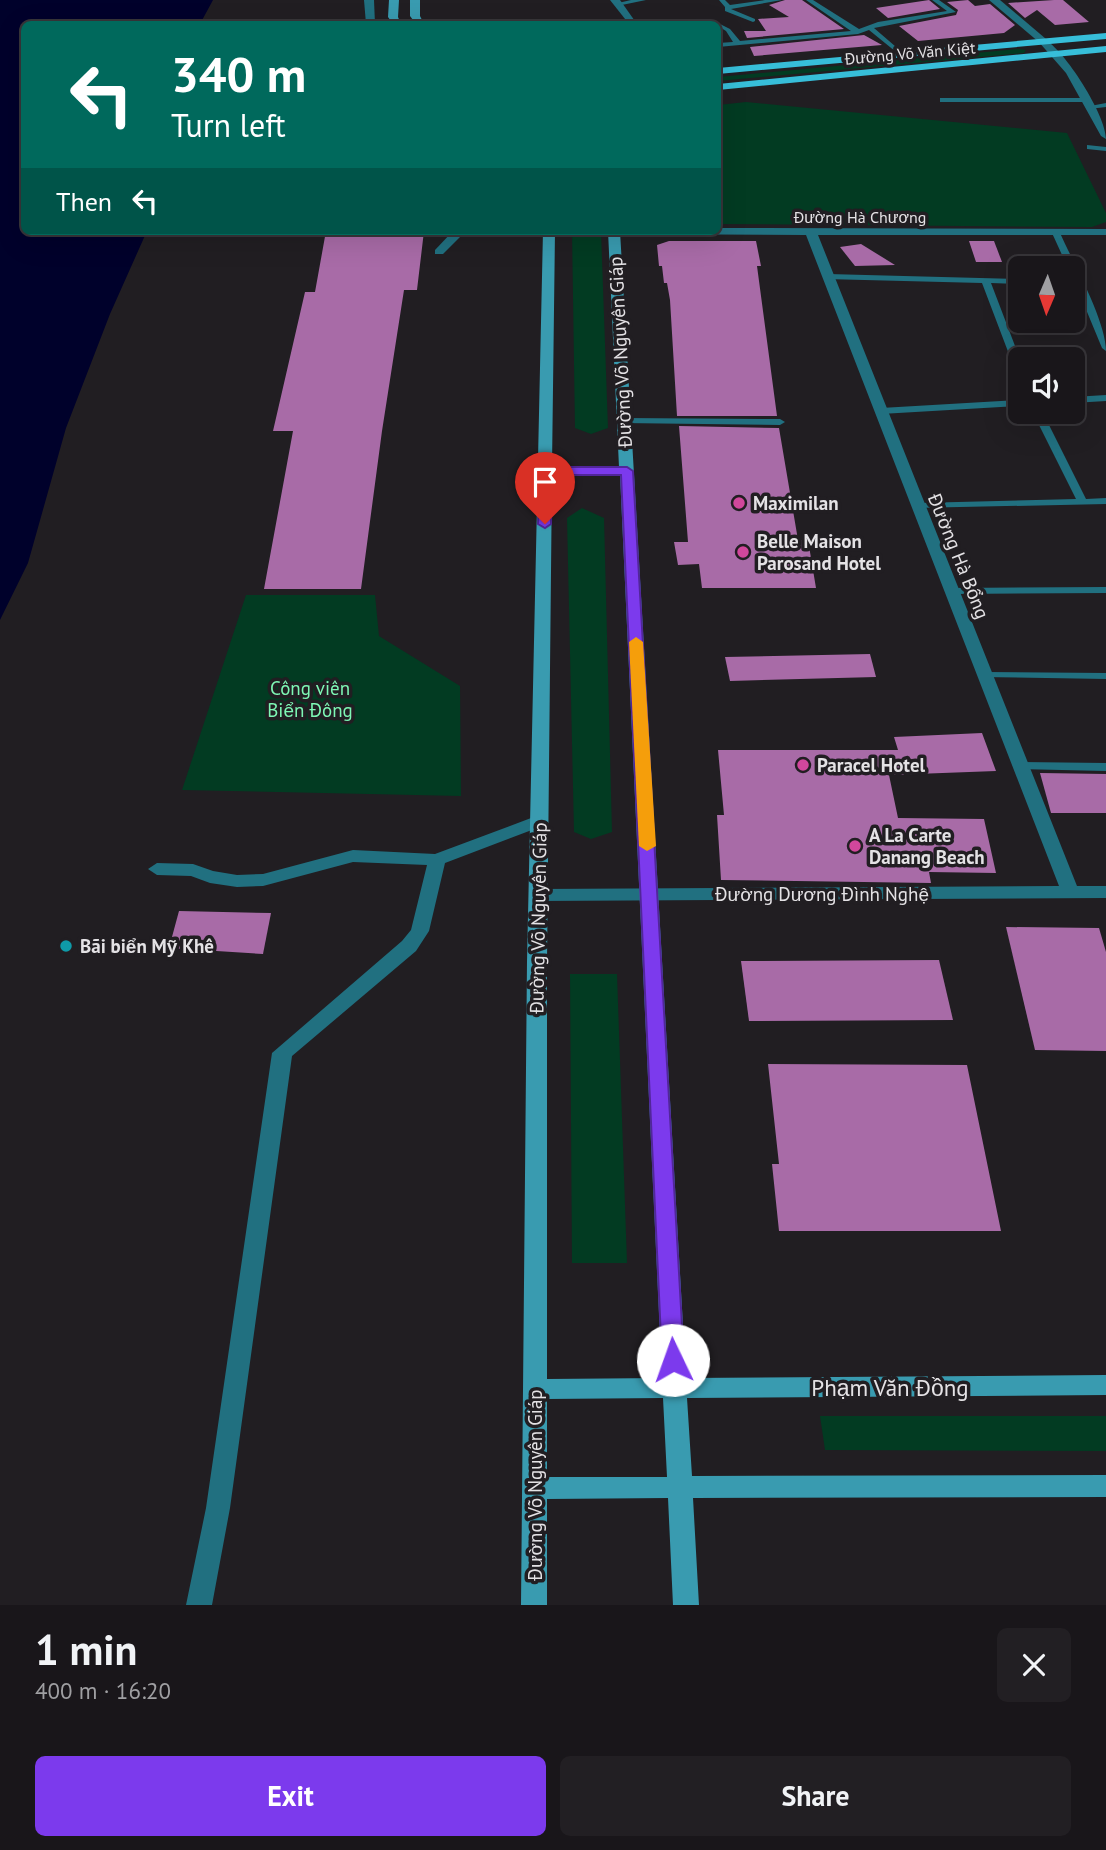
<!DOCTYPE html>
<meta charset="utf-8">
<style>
body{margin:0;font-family:"PT Sans",sans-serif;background:#221f23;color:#f1f3f6;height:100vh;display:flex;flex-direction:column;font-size:26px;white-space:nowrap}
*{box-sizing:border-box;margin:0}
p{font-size:23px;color:#9f9fa2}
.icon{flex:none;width:38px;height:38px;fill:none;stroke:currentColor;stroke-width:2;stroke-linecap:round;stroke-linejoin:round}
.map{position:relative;height:1605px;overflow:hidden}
.details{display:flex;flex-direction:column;background:#19161a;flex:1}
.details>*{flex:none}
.top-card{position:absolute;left:21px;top:21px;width:700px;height:214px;border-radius:10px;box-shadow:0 7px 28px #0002,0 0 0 2px #373539;background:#00695c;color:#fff;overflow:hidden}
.needle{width:46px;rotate:182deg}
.fabs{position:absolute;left:1008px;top:256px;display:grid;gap:14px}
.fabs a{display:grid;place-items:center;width:77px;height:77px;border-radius:10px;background:#19161a;box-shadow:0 7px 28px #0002,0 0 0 2px #373539;font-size:35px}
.pin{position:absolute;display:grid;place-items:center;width:60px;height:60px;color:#fff;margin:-72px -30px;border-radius:50% 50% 50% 0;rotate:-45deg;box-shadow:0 0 7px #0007}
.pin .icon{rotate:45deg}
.me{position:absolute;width:77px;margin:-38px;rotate:357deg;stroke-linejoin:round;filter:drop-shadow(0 0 5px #0008)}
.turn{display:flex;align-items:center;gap:24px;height:147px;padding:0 35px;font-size:32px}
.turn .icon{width:91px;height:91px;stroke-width:2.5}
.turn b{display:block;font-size:49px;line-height:60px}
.then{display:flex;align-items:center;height:66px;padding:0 35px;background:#0003;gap:14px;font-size:26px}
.round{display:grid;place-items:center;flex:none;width:74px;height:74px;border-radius:10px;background:#221f23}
.head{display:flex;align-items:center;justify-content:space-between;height:119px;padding:0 35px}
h1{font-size:42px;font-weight:700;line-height:52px}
.primary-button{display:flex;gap:14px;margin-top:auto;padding:14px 35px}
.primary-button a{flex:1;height:80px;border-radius:10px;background:#7c3aed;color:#fff;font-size:28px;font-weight:700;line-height:80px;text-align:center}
.primary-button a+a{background:#221f23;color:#f1f3f6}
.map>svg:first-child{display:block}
</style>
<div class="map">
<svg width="1106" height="1605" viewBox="0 0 1106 1605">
<rect width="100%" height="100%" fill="#211e22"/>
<!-- green -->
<g fill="#023b22">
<polygon points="1019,49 1026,50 1024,53 718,81 718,77"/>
<polygon points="746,102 1067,133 1106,213 1106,222 1092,227 718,224 718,105"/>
<polygon points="572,231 601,231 608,428 591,434 575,428"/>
<polygon points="582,508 604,518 612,832 591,839 574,832 567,518"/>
<polygon points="246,595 375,595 379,636 460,686 461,796 182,790"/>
<polygon points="570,974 617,974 627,1263 572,1263"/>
<polygon points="820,1416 1106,1416 1106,1451 825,1450"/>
</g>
<!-- water -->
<polygon fill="#00012b" points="0,0 213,0 200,24 24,24 24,231 147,231 110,314 66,428 28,563 0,620"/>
<!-- building -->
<g fill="#a86ba7">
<polygon points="785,0 802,0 844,29 747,38 744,31 766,31 758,19 789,17 769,5"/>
<polygon points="929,0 940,9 888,18 876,8"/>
<polygon points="968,0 975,6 990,4 1015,25 1004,33 918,41 899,26 956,15 958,10 947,2"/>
<polygon points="1054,0 1063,0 1089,22 1055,25 1037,10 1025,18 1008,3"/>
<polygon points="864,35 882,45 754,56 750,47"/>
<polygon points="326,231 424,231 417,290 404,290 382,431 361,589 264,589 293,431 273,431 305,292 315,292"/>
<polygon points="669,241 756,241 761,266 757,266 777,416 677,416 670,300 667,283 664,283 662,266 659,266 657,245"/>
<polygon points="969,241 994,241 1002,262 976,262"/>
<polygon points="861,244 895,265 855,266 840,247"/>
<polygon points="679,426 779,428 798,540 808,540 816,588 702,588 699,564 678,565 674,542 688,542"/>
<polygon points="870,654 876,677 730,681 725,657"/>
<polygon points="982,733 996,771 889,775 898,818 984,819 996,873 929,872 931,883 721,880 717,815 724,815 718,750 898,750 894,737"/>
<polygon points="1040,773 1106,774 1106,813 1051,813"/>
<polygon points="179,911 271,913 263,954 169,948"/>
<polygon points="1006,927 1099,928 1106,952 1106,1051 1035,1050"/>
<polygon points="939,960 953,1020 749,1021 741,961"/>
<polygon points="768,1064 967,1065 1001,1231 779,1231 772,1164 779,1164"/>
</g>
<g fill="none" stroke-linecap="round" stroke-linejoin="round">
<!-- service -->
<g fill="#217080" fill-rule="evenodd">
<polygon points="631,0 646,0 617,6 614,4"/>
<polygon points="719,0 725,0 730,5 765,0 782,0 731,9 755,19 755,21 753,22 725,11 725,7"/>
<polygon points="806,0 813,0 859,29 878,22 947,11 932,0 939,0 956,12 874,28 903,53 903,55 901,56 869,30 858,34 718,47 718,43 733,42 726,31 715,24 718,23 730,29 740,41 851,31"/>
<polygon points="943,98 1086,98 1090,100 1086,102 940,102 940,98"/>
<polygon points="1106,103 1106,107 1089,109 1085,107"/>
<polygon points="1087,145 1106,147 1106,151 1087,149"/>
<path d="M 1053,231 L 1060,233 C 1073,262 1106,321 1106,351 L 1102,348 L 1073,278 L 1073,268 L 1068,268 L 1052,233 Z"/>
<polygon points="828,274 1020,279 1020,284 991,283 1020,359 1020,373 1015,370 982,283 825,279 824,277"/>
<polygon points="1106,395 1106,401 1073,403 1073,397"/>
<polygon points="1020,400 1020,406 881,414 876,411 881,408"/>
<polygon points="1032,411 1042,411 1086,499 1106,498 1106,504 914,508 913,506 918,503 1076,499"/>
<polygon points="624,418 780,419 785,422 780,425 621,423 621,419"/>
<polygon points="1106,587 1106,593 952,594 947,591 952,588"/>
<polygon points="985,672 1106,673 1106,679 981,677 979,675"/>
<polygon points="1021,762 1106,763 1106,771 1017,769 1015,766 1017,763"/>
</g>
<!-- pedestrian -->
<g fill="#217080" fill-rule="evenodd">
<polygon points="364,0 374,0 375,24 366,24"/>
<polygon points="453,231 466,231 443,254 435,254 435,250"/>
<polygon points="539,815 548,821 545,825 445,863 429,931 416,951 292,1056 230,1508 212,1605 186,1605 206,1508 272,1053 402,941 411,930 427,865 353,862 263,886 237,887 210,883 191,876 157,875 148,869 157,863 193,864 213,871 237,875 263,874 353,850 435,854"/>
</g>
<!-- minor -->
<g fill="#217080" fill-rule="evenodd">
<polygon points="610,0 620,0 637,24 629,24"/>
<polygon points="989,0 1000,0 1046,39 1046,43 1040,43"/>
<polygon points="718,228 1106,229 1106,235 818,235 1077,886 1106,886 1106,898 538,901 531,899 529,895 531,891 538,889 1059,886 806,235 614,234 608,231 718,231"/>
</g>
<!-- tertiary -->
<path fill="#217080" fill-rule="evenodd" d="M 1043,38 C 1065,50 1106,115 1106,139 L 1101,136 L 1066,73 L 1038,41 Z"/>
<!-- secondary -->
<g fill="#399bb0" fill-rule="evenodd">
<polygon points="389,0 399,0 398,17 401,24 393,24 388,17"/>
<polygon points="410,0 420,0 420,16 424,24 416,24 410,16"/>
<path d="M 543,231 L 555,231 L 552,467 L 619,467 L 608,231 L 620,231 L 686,1378 L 1106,1375 L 1106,1395 L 687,1398 L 692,1476 L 1106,1475 L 1106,1497 L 693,1498 L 699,1605 L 673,1605 L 668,1498 L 547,1499 L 547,1605 L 521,1605 L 527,961 ZM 552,475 L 620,475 L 662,1378 L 547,1379 L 547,961 ZM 663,1398 L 667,1477 L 547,1477 L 547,1399 Z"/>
</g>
<!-- primary -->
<g fill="#37bed9" fill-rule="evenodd">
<polygon points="1106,33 1106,39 718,74 718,68"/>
<polygon points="1106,46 1106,52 718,90 718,84"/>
</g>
</g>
<!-- route -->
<polygon fill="#7c3aed" stroke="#51269a" stroke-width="2" points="546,467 627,467 633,471 684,1360 681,1366 673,1369 666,1366 662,1360 621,475 552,475 551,524 545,528 538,524 540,471"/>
<!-- slow -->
<polygon fill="#f59e0b" points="636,637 643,642 656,846 647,851 639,846 629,642"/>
<!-- markers -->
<g fill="#d1479c" stroke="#211e22" stroke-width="2.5">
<circle cx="739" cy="503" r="7"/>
<circle cx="743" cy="552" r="7"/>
<circle cx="803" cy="765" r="7"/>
<circle cx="855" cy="846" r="7"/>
</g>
<circle fill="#0f9aa8" stroke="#211e22" stroke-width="2.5" cx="66" cy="946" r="7"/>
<g text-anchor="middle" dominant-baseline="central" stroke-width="7" stroke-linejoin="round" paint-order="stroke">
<!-- far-street labels -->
<g font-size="16" fill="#e4e2e5" stroke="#211e22">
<text transform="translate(910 53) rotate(-5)">Đường Võ Văn Kiệt</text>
<text x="860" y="217">Đường Hà Chương</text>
</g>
<!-- street labels -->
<g font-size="19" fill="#e4e2e5" stroke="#211e22">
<text transform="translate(620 352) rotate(-93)">Đường Võ Nguyên Giáp</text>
<text transform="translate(959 556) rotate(68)">Đường Hà Bổng</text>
<text x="822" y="894">Đường Dương Đình Nghệ</text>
<text transform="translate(538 918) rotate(-89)">Đường Võ Nguyên Giáp</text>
<text transform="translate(535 1485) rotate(-90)">Đường Võ Nguyên Giáp</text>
</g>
<!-- poi labels -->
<g font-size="19" font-weight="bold" fill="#e4e2e5" stroke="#211e22" text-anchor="start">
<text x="753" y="503">Maximilan</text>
<text x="757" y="541">Belle Maison<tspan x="757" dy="22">Parosand Hotel</tspan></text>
<text x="817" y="765">Paracel Hotel</text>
<text x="869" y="835">A La Carte<tspan x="869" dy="22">Danang Beach</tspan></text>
<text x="80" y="946">Bãi biển Mỹ Khê</text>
</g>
<!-- park labels -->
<g font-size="19" fill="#7ef7b5" stroke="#211e22">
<text x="310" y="688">Công viên<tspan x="310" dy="22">Biển Đông</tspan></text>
</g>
<!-- near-street labels -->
<g font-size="23" fill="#e4e2e5" stroke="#211e22">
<text x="890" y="1387">Phạm Văn Đồng</text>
</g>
</g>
</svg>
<div class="fabs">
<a><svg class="needle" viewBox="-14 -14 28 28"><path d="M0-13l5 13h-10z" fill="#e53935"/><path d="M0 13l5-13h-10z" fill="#9f9fa2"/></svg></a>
<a><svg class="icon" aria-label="sound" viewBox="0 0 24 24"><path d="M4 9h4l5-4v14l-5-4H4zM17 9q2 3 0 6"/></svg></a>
</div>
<div class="pin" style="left:545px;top:524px;background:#d93025"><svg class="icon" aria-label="arrive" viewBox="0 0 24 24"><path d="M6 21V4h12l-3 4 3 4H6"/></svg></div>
<svg class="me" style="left:673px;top:1360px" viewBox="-20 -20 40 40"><circle r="19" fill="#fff"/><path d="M0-13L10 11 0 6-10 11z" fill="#7c3aed"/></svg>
<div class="top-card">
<div class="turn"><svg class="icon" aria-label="left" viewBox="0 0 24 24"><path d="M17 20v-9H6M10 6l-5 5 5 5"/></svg><div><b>340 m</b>Turn left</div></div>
<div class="then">Then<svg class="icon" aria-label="left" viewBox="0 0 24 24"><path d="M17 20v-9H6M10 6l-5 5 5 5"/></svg></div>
</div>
</div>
<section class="details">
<div class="head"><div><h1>1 min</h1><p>400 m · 16:20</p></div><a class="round"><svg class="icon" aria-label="close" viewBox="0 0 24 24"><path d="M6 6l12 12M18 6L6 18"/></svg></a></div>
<div class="primary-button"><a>Exit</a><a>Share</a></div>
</section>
